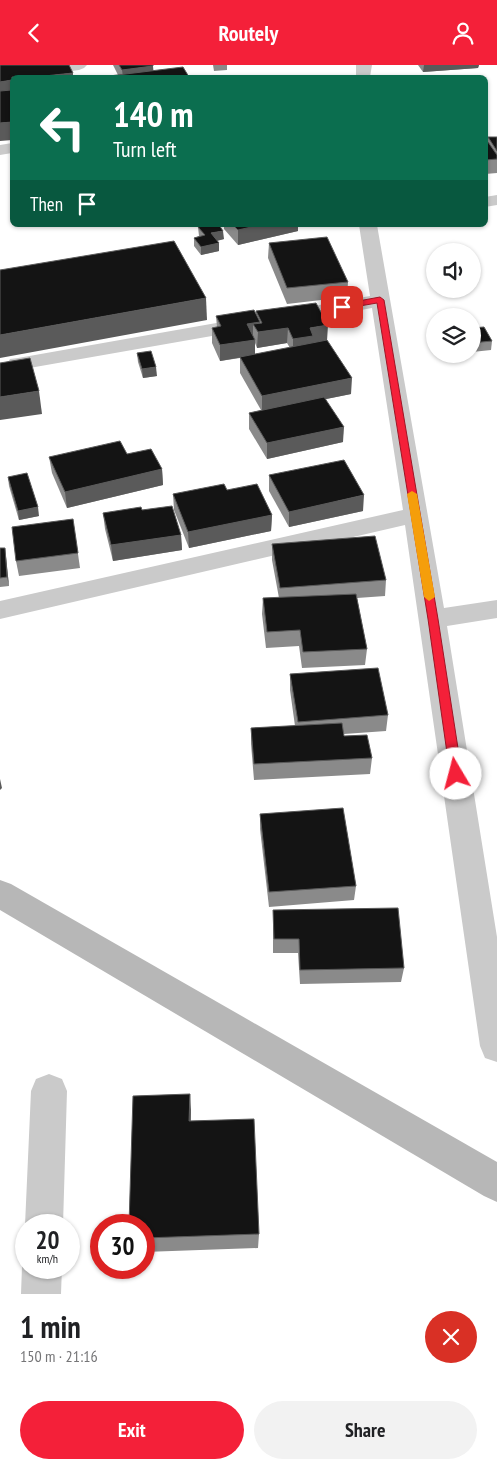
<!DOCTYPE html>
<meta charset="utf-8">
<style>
body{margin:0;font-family:"PT Sans Narrow",sans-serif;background:#f2f2f2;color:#202124;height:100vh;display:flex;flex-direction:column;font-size:19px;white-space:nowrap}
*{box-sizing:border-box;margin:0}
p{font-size:16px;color:#757577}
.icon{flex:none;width:28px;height:28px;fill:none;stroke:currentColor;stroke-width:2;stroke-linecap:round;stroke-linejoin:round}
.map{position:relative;height:1229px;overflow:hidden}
.drawer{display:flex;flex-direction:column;background:#fff;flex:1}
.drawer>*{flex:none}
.top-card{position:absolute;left:10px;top:10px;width:478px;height:152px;border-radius:8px;box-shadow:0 1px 4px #0004;background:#0b6e4f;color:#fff;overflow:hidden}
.controls{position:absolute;left:426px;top:178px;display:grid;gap:10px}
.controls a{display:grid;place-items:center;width:55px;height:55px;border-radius:50%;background:#fff;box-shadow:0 1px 4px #0004;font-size:25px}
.speed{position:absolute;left:15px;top:1149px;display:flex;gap:10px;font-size:25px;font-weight:700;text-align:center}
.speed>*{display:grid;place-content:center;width:65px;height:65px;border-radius:50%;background:#fff;box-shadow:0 1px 4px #0004;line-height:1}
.speed small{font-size:12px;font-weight:400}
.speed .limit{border:8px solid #d22;background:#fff;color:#111}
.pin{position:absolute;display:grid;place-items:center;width:42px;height:42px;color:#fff;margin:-21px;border-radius:10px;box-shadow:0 2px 8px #0006}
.me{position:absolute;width:55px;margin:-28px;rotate:352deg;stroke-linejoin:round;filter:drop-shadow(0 0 4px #0008)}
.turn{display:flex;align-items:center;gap:18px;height:105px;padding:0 20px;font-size:22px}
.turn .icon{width:65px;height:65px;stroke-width:2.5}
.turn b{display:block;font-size:35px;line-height:42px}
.then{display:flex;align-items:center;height:48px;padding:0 20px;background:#0003;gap:10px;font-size:19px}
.round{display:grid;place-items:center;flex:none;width:52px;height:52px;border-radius:26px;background:#f2f2f2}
.summary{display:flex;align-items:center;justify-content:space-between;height:85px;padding:0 20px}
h1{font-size:30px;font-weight:600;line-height:38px}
.button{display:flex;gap:10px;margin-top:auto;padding:10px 20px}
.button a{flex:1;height:58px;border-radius:30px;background:#f42039;color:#fff;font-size:20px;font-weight:600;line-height:58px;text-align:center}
.button a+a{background:#f2f2f2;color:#202124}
header{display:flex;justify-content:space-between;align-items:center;height:65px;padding:0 20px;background:#f42039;color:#fff;font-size:22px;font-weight:600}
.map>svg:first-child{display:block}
</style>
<header><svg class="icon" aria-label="back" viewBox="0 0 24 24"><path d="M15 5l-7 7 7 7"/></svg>Routely<svg class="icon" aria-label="person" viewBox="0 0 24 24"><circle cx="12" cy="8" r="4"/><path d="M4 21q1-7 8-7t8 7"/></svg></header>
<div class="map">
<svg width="497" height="1229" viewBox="0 0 497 1229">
<rect width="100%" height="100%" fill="#fff"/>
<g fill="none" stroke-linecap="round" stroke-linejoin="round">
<!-- street -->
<g fill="#cacaca" fill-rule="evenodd">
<polygon points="46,0 87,0 84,3 79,5 0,16 0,6"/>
<polygon points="356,0 372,0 370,12 356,12"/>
<polygon points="12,78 12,88 0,90 0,80"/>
<polygon points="497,130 497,140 485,142 485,132"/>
<polygon points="359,160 377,160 444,543 497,535 497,553 447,561 497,872 497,997 485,993 480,981 405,460 0,554 0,536 403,445 372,243 18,305 10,304 7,299 10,294 18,293 370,231"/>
<polygon points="49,1009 62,1014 67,1026 63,1160 26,1160 26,1163 25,1160 31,1026 36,1014"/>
<polygon points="26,1193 26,1202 62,1202 61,1229 21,1229 22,1202"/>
</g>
<!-- secondary -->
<polygon fill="#b7b7b7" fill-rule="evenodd" points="0,815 11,819 497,1097 497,1137 484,1131 0,845"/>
</g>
<!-- wall -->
<g fill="#8a8a8a" fill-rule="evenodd">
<polygon points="113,0 153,0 153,6 118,10"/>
<polygon points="213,0 227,0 227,5 214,6"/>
<polygon points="418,0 479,0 478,3 423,7"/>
<polygon points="488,72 497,72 497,108 485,109 485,77 488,77"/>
<polygon points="224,160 298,160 298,166 238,180 224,164"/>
<polygon points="198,162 224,174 217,176 219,186 201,190 194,181 194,173 199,171"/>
<polygon points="269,178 348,217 347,232 287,239 268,193"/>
<path d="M 256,246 L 327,276 L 351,329 L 326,334 L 343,377 L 267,394 L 249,364 L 249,348 L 261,345 L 240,308 L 240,293 L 220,296 L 212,278 L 212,263 L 217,262 L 216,251 L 256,249 ZM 255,278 L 257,283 L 287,278 L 290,283 L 255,289 Z"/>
<polygon points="472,263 492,276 491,285 472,287"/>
<polygon points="137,288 157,311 143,313 138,297"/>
<polygon points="127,389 162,404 163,420 67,443 52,408 49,392"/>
<polygon points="269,410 363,446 289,462 269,426"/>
<polygon points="8,412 39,451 19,455 9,421"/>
<polygon points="227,425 272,450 271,466 189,483 174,445 173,429"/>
<polygon points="142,445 181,470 182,485 113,496 105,464 103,448"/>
<polygon points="73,454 80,503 19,511 16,496"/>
<polygon points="272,479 386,515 385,531 357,533 367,584 365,600 302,603 299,581 266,583 262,549 263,533 279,533 272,495"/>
<polygon points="0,483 6,492 9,521 0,522"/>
<polygon points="290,609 388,650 386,666 344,669 344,671 372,693 370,709 254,715 251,679 251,663 295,661 290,625"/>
<polygon points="260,749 356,821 354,835 269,842 260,764"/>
<polygon points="273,845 404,903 401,917 300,919 298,888 273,888"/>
<polygon points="191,1045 191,1056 259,1169 258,1183 144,1187 144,1160"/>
</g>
<!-- shaded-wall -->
<g fill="#5a5a5a">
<polygon points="424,0 479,0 478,3 423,7"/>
<polygon points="153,1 154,12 123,12 122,5"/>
<polygon points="73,8 73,12 35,12"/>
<polygon points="12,15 12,29 0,31 0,17"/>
<polygon points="12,57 12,75 0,76 0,58"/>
<polygon points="260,160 298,160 298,166 238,180 238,165"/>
<polygon points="223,166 224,174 211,177 211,168"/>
<polygon points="219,178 219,186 201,190 201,182"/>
<polygon points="206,233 207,255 0,293 0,270"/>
<polygon points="260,257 260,267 288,263 287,278 257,283 258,267 253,259 253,273 247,259"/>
<polygon points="328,260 327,276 313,278 313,286 293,289 293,274 310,263"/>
<polygon points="255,275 255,290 220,296 220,280"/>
<polygon points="156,302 157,311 143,313 142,304"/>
<polygon points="352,313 351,329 262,347 262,331"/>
<polygon points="39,326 42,349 0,355 0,332"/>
<polygon points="344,362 343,377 267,394 267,378"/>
<polygon points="162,404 163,420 67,443 65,427"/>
<polygon points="364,430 363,446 289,462 289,447"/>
<polygon points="38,442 39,451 19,455 18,446"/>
<polygon points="272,450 271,466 189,483 188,467"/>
<polygon points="181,470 182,485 113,496 111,480"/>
<polygon points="5,483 6,492 9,521 7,512"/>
<polygon points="0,714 2,723 0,725"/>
<polygon points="190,1029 191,1045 190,1072 189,1056"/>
</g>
<!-- building -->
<g fill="#141414" stroke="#5a5a5a">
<polygon points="0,0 69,0 73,8 35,12 12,12 12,15 0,17"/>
<polygon points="119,0 153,0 153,1 122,5"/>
<polygon points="183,2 189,12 101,12"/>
<polygon points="12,25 12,57 0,58 0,26"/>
<polygon points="488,72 497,72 497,86"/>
<polygon points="485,77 488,77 497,90 497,94 485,95"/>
<polygon points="209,160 219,160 223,166 211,168 219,178 201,182 194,173 205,170 198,162"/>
<polygon points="233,160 260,160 238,165"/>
<polygon points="327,172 348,217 287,223 269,178"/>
<polygon points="174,176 206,233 0,270 0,205"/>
<polygon points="316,238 328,260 310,263 313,271 293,274 288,263 258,267 253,259 262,258 256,246"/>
<polygon points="254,245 260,257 247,259 255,275 220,280 212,263 221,261 216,251"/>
<polygon points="484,262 492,276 472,278 472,263"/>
<polygon points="327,275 352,313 262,331 240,292"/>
<polygon points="151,286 156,302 142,304 137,288"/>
<polygon points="30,293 39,326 0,332 0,298"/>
<polygon points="324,332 344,362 267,378 249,348"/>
<polygon points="120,376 127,389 151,384 162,404 65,427 49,392"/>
<polygon points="344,395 364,430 289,447 269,410"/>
<polygon points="27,408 38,442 18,446 8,412"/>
<polygon points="224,419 227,425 257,419 272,450 188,467 173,429"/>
<polygon points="172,441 181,470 111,480 103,448 141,442 142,445"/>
<polygon points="73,454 78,488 16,496 12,462"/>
<polygon points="375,471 386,515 280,523 272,479"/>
<polygon points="0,483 5,483 7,512 0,513"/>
<polygon points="356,529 367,584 303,587 300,565 267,567 263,533"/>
<polygon points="378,603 388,650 298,657 290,609"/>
<polygon points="342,658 344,671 367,670 372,693 254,699 251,663"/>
<polygon points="343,743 356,821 269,827 260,749"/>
<polygon points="398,843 404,903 300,905 299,874 274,874 273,845"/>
<polygon points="190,1029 189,1056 254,1054 259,1169 144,1173 144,1160 129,1160 133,1031"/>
</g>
<!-- route -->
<polygon fill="#f42039" stroke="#9f1525" points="380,232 384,235 438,554 462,709 461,713 452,713 450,709 428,554 377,238 342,244 338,242 342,239"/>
<!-- slow -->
<polygon fill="#f59e0b" points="412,426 417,429 435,532 429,536 424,532 407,429"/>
</svg>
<div class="controls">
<a><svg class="icon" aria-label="sound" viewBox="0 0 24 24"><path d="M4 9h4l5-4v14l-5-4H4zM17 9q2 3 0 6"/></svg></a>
<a><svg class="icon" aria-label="layers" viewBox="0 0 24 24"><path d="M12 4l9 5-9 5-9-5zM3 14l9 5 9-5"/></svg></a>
</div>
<div class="speed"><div>20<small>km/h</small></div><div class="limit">30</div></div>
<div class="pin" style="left:342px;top:242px;background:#d93025"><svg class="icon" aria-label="arrive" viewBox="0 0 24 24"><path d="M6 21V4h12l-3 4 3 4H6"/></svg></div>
<svg class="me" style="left:456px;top:709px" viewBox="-20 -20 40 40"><circle r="19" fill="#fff"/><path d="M0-13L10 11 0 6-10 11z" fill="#f42039"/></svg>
<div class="top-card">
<div class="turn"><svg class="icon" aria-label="left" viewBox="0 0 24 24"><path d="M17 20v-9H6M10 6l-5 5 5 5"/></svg><div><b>140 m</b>Turn left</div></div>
<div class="then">Then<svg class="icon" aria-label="arrive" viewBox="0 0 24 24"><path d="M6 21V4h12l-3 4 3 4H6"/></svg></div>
</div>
</div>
<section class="drawer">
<div class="summary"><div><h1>1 min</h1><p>150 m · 21:16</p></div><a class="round" style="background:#d93025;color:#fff"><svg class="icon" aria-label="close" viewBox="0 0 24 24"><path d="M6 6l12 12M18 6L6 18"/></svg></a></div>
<div class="button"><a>Exit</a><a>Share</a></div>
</section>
